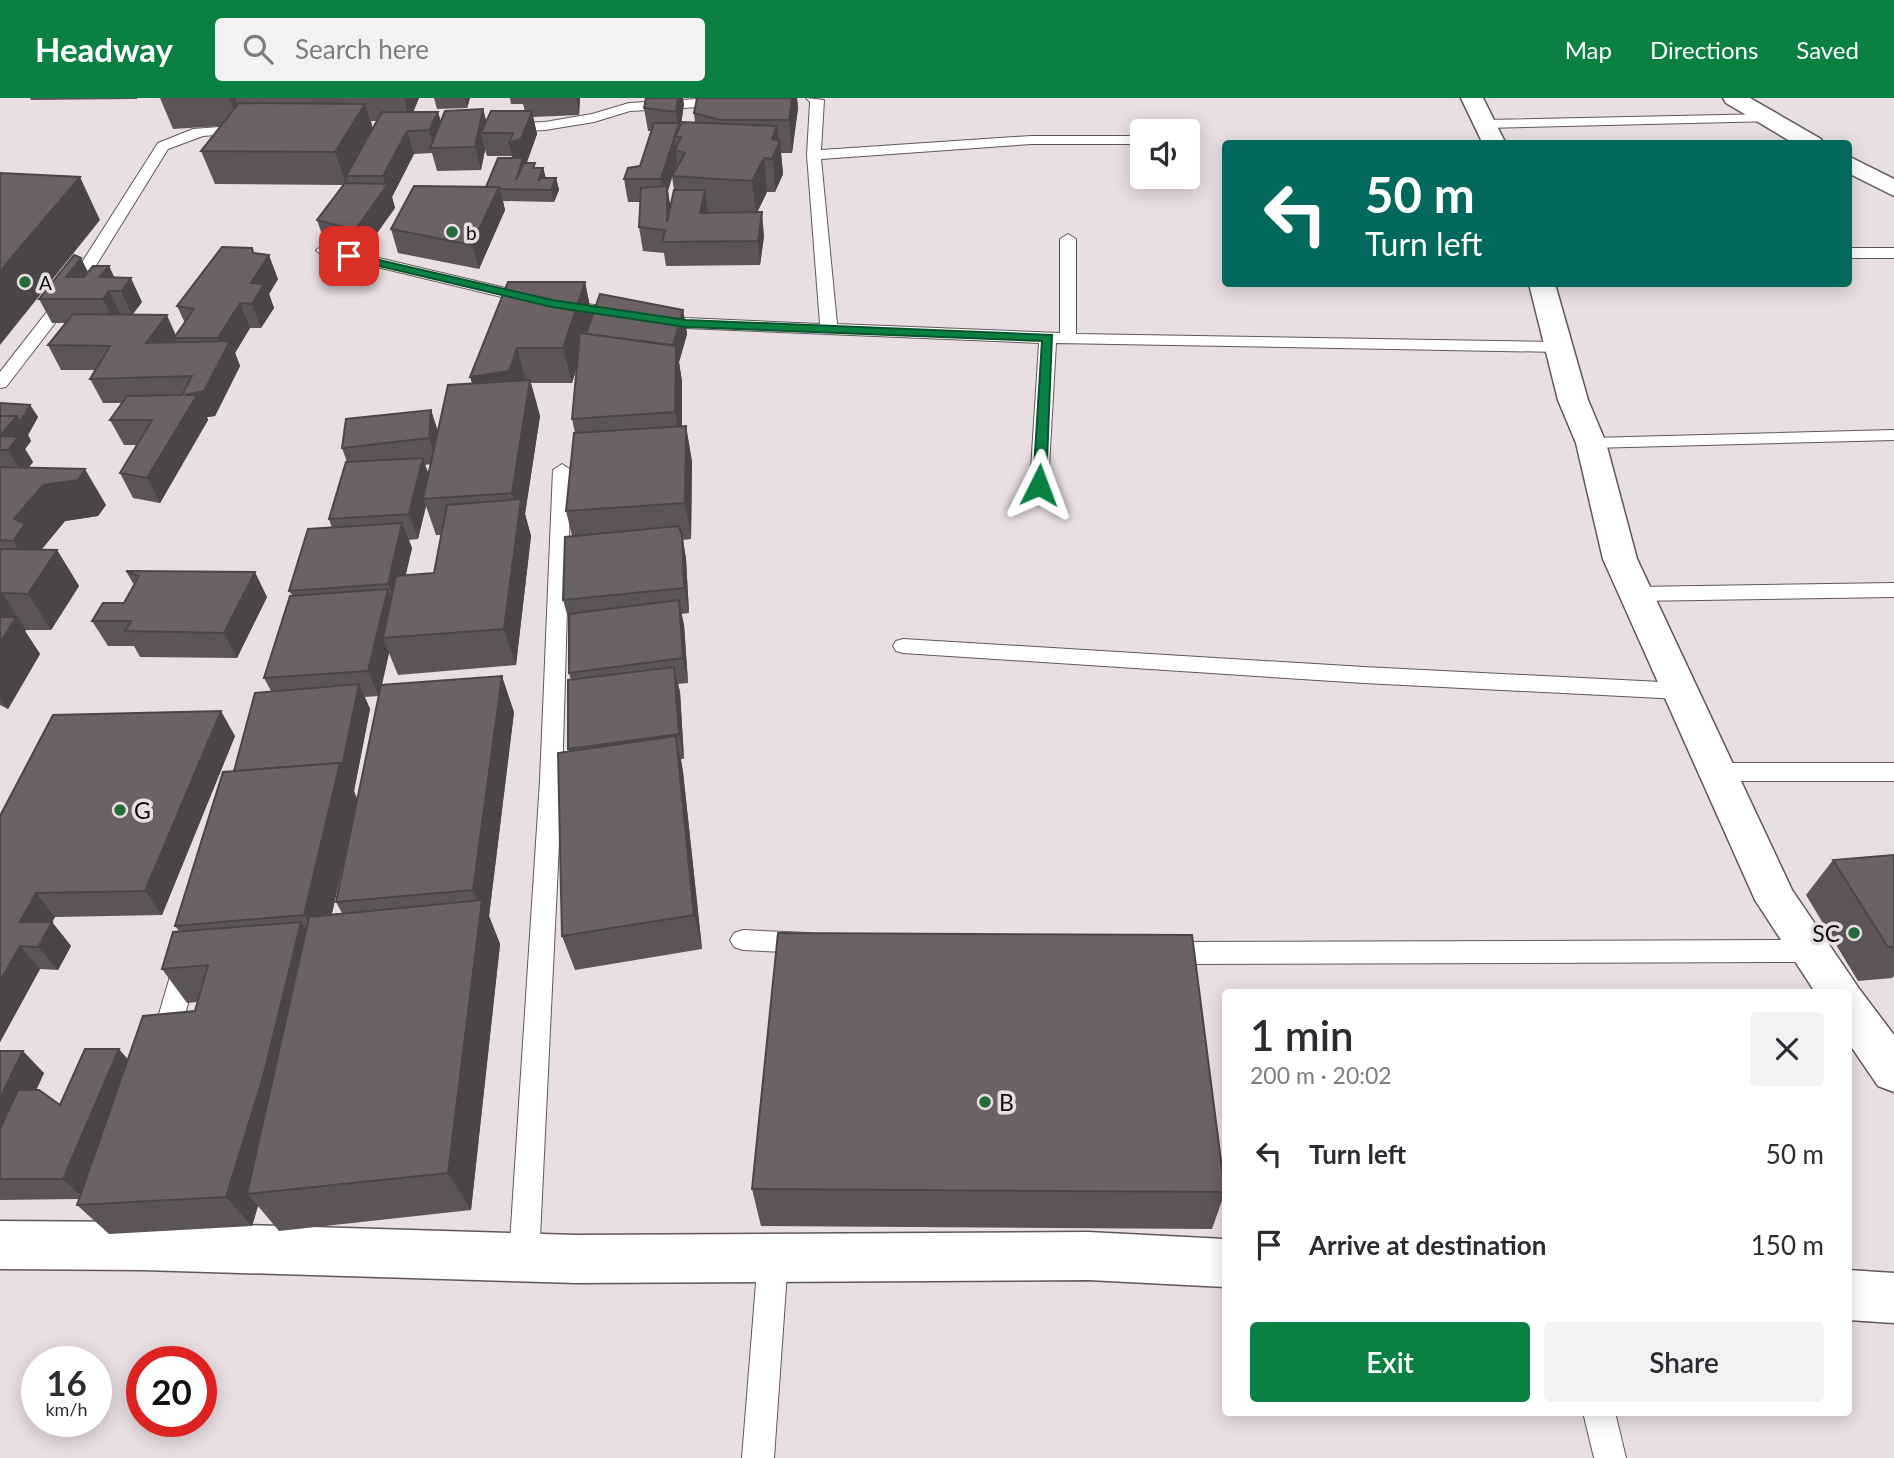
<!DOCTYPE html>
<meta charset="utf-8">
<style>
body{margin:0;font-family:Lato,sans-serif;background:#f2f2f3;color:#2b2b33;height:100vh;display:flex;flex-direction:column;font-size:26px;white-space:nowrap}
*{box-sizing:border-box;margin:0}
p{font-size:23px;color:#7c7c81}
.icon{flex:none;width:38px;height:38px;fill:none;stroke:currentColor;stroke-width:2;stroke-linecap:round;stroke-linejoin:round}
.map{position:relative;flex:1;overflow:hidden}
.side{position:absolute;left:1222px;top:891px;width:630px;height:427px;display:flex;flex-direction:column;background:#fff;border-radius:7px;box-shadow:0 4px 18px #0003}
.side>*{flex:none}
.guide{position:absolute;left:1222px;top:42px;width:630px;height:147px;border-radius:7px;box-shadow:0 4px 18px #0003;background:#00695c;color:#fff;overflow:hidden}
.controls{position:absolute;left:1130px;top:21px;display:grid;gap:14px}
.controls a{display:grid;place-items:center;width:70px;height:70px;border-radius:7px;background:#fff;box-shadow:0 4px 18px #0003;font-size:35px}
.speed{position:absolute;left:21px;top:1248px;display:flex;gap:14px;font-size:35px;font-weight:700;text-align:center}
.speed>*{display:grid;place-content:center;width:91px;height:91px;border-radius:50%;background:#fff;box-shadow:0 4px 18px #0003;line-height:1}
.speed small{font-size:18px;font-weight:400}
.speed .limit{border:10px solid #d22;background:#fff;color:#111}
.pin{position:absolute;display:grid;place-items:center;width:60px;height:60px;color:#fff;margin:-30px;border-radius:14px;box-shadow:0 4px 10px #0006}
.me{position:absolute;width:77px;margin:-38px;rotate:3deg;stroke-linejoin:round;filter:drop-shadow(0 0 5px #0008)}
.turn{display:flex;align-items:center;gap:24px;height:147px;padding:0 28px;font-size:32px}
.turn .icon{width:91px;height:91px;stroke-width:2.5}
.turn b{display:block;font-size:49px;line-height:60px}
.round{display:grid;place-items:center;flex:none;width:74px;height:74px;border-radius:7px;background:#f2f2f3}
.overview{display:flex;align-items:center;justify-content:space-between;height:119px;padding:0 28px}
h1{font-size:42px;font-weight:600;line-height:52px}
.cta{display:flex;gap:14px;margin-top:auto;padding:14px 28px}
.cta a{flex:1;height:80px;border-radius:7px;background:#0b8043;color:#fff;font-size:28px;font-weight:600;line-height:80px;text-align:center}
.cta a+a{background:#f2f2f3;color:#2b2b33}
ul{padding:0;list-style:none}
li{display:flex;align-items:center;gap:21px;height:91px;padding:0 28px}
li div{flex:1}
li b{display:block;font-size:26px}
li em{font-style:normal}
header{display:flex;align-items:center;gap:42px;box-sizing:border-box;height:98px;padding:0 35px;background:#0b8043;color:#fff}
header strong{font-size:33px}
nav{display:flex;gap:38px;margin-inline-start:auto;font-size:24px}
.search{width:490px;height:63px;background:#f2f2f3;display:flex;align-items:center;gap:18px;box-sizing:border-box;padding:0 24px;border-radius:7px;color:#7c7c81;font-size:26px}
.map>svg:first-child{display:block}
</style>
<header>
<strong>Headway</strong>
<div class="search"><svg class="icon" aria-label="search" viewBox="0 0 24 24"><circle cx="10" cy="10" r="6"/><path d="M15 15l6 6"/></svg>Search here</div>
<nav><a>Map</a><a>Directions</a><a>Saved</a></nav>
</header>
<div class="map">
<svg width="1894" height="1360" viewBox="0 0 1894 1360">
<rect width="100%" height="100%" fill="#e9dee1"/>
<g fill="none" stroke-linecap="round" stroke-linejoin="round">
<!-- service casing -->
<g stroke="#61575a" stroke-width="2">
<g id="service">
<polygon points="716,0 793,0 786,4 630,13 594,24 545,32 505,34 498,30 505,26 545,24 592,16 629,5"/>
<polygon points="806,0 824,2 821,52 1031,38 1137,38 1143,40 1142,45 1137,46 1031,46 821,61 837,226 1060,235 1060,141 1068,136 1076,141 1076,236 1559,244 1567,249 1559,254 1056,245 1048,387 1039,393 1030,387 1039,245 686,230 552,211 319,155 316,152 324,147 552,201 686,220 820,226 807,57 810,4"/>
<polygon points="1769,16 1776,20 1774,23 1485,30 1478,26 1485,22"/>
<polygon points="246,27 251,28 251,34 203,38 168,51 82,190 6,289 0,290 0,274 67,188 158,45 193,31"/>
<rect x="1848" y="150" width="46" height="10"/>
<polygon points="1894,332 1894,342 1591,350 1582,345 1591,340"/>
<polygon points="562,366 571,372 562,683 539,1160 534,1170 524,1174 514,1170 509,1160 540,683 553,372"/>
<polygon points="1894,485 1894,499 1635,503 1628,501 1625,496 1628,491 1635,489"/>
<polygon points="903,541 1364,569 1680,585 1688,588 1691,593 1688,598 1680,601 1364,585 903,555 896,553 893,548 896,543"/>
<polygon points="1719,665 1894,665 1894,683 1719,683 1711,680 1708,674 1711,668"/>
<polygon points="743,832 808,835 817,838 821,845 817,852 808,855 743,852 734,849 730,842 734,835"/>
<polygon points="1812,842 1821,846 1825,853 1821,860 1812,864 1164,866 1155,862 1151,855 1155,848 1164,844"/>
<polygon points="187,854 196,857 200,865 177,943 173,951 164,955 155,951 151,943 174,865 178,857"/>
<polygon points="773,1146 783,1150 788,1160 774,1360 742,1360 758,1160 763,1150"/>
<polygon points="1583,1314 1615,1314 1626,1360 1594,1360"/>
</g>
</g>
<!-- minor casing -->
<g stroke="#61575a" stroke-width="3">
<g id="minor">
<polygon points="1461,0 1483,0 1506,46 1483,46"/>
<polygon points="1723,0 1750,0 1821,41 1824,46 1795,46 1726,5"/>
<polygon points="1848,58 1894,81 1894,98 1848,75"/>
<polygon points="1529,186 1555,186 1588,302 1606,345 1637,461 1792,792 1860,892 1894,937 1894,994 1878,988 1848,944 1848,894 1815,894 1755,802 1603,461 1576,345 1558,302"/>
<polygon points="0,1123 143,1124 576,1137 1088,1134 1225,1141 1225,1189 1088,1182 576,1185 143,1172 0,1171"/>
<polygon points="1848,1172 1894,1175 1894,1225 1848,1222"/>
</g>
</g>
<!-- service -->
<use href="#service" fill="#fff" fill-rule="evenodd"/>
<!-- minor -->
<use href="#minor" fill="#fff" fill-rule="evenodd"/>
</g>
<!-- wall -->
<g fill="#5d5457" fill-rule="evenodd">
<polygon points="30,0 137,0 137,1 31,2"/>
<path d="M 160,0 L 419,0 L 413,14 L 438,14 L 441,24 L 483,11 L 486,23 L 525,13 L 523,6 L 511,6 L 510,0 L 580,0 L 579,17 L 533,19 L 537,36 L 527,64 L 536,70 L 543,70 L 546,80 L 556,80 L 559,92 L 554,104 L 503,103 L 505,112 L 479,171 L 398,155 L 391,131 L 486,89 L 512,60 L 512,58 L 487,58 L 485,52 L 481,72 L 437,73 L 432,55 L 414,56 L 392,99 L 395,110 L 362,156 L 325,145 L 317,122 L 343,87 L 215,86 L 201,53 L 221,28 L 173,31 ZM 371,23 L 377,23 L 373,31 Z"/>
<polygon points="434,0 470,0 467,10 437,11"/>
<path d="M 697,0 L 797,0 L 798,10 L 792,55 L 781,55 L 783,76 L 775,94 L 767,94 L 757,114 L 764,138 L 760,167 L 666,168 L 664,155 L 643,153 L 639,129 L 640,104 L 628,104 L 624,81 L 640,68 L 651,33 L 648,33 L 644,10 L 684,6 L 681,26 L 695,24 L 694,15 ZM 672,78 L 674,92 L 670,108 L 668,93 Z"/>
<polygon points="252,150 254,155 278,181 269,196 274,210 261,230 250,230 235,255 240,268 215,318 207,319 208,322 160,405 133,400 120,375 137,347 124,347 110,322 122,305 103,305 90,281 95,272 61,272 48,247 65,225 52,225 39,201 88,174 109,168 114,179 142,204 133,216 176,237 185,225 177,208"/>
<path d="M 585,184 L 592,219 L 683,212 L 687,236 L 679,264 L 682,284 L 682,328 L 686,328 L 692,364 L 691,441 L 683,442 L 686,461 L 689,515 L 681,516 L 684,527 L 688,585 L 678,586 L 680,594 L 684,661 L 681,661 L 683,674 L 702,851 L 575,872 L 562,838 L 571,582 L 569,575 L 569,523 L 563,502 L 572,438 L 566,413 L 575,335 L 572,321 L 577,269 L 572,285 L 531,285 L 540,318 L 525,416 L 531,438 L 516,567 L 398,577 L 389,555 L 382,587 L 514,614 L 489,818 L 500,846 L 471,1112 L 279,1133 L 258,1108 L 252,1128 L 109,1136 L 77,1107 L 79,1101 L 0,1102 L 0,953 L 44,975 L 36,992 L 60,1007 L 128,962 L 195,913 L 198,904 L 187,905 L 162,871 L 179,833 L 175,828 L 234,673 L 271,593 L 264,580 L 292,497 L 289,493 L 332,430 L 329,421 L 347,364 L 342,350 L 431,312 L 438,334 L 472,285 ZM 431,366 L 429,376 L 425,367 ZM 426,408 L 436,437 L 441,437 L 434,475 L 405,477 L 412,450 L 409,442 L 418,441 ZM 379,598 L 357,701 L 354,693 L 370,611 L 365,599 ZM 354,718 L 336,804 L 342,815 L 332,816 Z"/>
<polygon points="0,305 30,307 38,319 28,337 31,343 25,351 33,364 29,369 106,407 98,418 65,423 42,451 57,452 79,488 51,532 26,532 25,533 40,556 8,611 0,607"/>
<polygon points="126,473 267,499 237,560 140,559 134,548 108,548 92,523 124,505 134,487"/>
<polygon points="235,638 162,817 55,819 52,824 71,848 58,872 40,871 0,944 0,718"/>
<polygon points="1894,757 1894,878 1892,880 1858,883 1806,797 1833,762"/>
<polygon points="752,1091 1225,1094 1212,1131 761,1128"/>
</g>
<!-- shaded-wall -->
<g fill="#4c4547">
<polygon points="229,0 235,0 242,19 239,27"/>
<polygon points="404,0 419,0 410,22"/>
<polygon points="465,0 470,0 467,10"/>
<polygon points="576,0 580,0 579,17"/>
<polygon points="678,0 683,0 684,6 680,33 675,39 677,64 668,93 671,112 670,144 661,81 678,27 676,14"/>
<polygon points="792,0 797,0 798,10 792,55 789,22"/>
<polygon points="365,6 375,38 346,78 348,84 346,87 335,54"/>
<polygon points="483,11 489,33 481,35 485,52 481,72 475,49"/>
<polygon points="532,13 537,36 527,64 516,82 514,68 509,45"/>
<polygon points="438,14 444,36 434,50 429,32"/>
<polygon points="777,28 779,47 780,43 783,76 775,94 772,41"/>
<polygon points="407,33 414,56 392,99 395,110 362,156 355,132 386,89 383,78"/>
<polygon points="764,60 767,94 756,117 752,83"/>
<polygon points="543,70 546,81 538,83"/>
<polygon points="80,79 100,122 0,247 0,173"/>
<polygon points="556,80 559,92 554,104 551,92"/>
<polygon points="499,89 505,112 479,171 472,147"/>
<polygon points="705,92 708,116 700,115"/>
<polygon points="762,114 764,138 760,167 758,143"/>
<polygon points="252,150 260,171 269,157 278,181 269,196 274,210 261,230 252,206 251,185 253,155"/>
<polygon points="81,160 93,184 66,179"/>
<polygon points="109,168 120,192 109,193 121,217 115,225 103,201 100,179"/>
<polygon points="131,180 142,204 132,217 121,193"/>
<polygon points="585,184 592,219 572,285 563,250"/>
<polygon points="240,205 250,230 235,255 240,268 215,318 207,319 208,322 160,405 147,380 185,297 224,254 218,240"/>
<polygon points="683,212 687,236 679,264 682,284 681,350 675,314 673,247"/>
<polygon points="167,217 177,240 174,240 176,244 158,270 146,245"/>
<polygon points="517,250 526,285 481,315 470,279"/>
<polygon points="530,282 540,318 525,416 531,438 516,567 504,531 519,418 512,395"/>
<polygon points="30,307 38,319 28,337 31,343 25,351 33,364 23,377 0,338 17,318"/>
<polygon points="431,312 439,337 437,365 429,340"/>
<polygon points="686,328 692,364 691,441 685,405"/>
<polygon points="423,360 431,385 423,401 426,408 418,441 409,416"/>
<polygon points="85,371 106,407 98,418 65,423 41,452 36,479 13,443 14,421 43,387"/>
<polygon points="402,425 412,450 398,511 388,486"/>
<polygon points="682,436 686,461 689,515 684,490"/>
<polygon points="57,452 79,488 51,532 28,496"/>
<polygon points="255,474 267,499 237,560 224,535"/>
<polygon points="388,491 398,517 383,540 389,555 379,598 368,573"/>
<polygon points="2,495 26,532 25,533 40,556 8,611 0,601 0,498"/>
<polygon points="679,502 684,527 688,585 683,560"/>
<polygon points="674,569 680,594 684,661 679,636"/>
<polygon points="502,578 514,614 489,818 500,846 471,1112 448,1075 481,811 473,792"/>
<polygon points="359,586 370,611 354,693 357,701 324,851 304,817"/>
<polygon points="221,613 235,638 162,817 145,793"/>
<polygon points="676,638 683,674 702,851 694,817"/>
<polygon points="36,795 55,819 52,824 71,848 58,872 38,849 20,824"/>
<polygon points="301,824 321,858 247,1096 258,1108 252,1128 226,1099"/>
<polygon points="20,848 40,871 0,944 0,883"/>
<polygon points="119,951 138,973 84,1101 63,1081"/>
<polygon points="23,953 44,975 0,1070 0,1000"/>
</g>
<!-- building -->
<g fill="#6c6265" stroke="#4c4547" stroke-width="2">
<polygon points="646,0 678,0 676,14 644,10"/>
<polygon points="697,0 792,0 789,22 720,22 694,15"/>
<polygon points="239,5 365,6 335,54 201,53"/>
<polygon points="483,11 475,49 430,50 445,13"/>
<polygon points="491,13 532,13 521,41 509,45 513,35 481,35"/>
<polygon points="382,14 438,14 429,32 407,33 383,78 346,78"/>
<polygon points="682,24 777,28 772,41 780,43 772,61 764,60 752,83 672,78 685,55 675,52 681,39 675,39"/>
<polygon points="654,25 679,25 661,81 624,81 628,70 640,68"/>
<polygon points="498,60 523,60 516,82 524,65 535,65 533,70 543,70 538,83 541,80 556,80 551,92 500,91 499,89 486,89"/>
<polygon points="0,75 80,79 0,173"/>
<polygon points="345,85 388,86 355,132 317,122"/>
<polygon points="414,88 499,89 472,147 391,131"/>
<polygon points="667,88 667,124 674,92 705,92 700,115 762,114 758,143 662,144 665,132 639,129 641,90"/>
<polygon points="222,149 252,150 253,155 269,157 251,185 264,186 252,206 240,205 218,240 174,240 194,211 177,208"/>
<polygon points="74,157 81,160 66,179 84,179 93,168 109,168 100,179 131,180 121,193 109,193 103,201 39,201"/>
<polygon points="508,184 585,184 563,250 517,250 509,273 470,279"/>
<polygon points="600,196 683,212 673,247 586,236"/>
<polygon points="73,216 167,217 146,245 230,243 204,293 185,297 197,297 147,380 120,375 152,322 110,322 127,298 182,297 192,278 90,281 110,248 48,247"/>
<polygon points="580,235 676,248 675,314 572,321"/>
<polygon points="530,282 512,395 423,401 448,287"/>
<polygon points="0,305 30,307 20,324 17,318 0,318"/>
<polygon points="431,312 429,340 342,350 346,321"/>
<polygon points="0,318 17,318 0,338 18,339 8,352 0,352"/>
<polygon points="686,328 685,405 566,413 574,335"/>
<polygon points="423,360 409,416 329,421 346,364"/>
<polygon points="0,369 85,371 78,382 43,387 14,421 25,426 13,443 0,442"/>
<polygon points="521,401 504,531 383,540 396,478 434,475 447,407"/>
<polygon points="402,425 388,486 289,493 308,431"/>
<polygon points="678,428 682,436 684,490 563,502 565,439"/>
<polygon points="0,451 57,452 28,496 2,495 0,498"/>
<polygon points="126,473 255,474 224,535 125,533 131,523 92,523 103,505 124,505 139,478"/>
<polygon points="388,491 368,573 264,580 290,498"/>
<polygon points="679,502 683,560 569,575 569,516"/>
<polygon points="0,519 16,519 0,545"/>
<polygon points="674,569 679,636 568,651 568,582"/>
<polygon points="502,578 473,792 336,804 381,587"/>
<polygon points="359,586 342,669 340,665 234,673 255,595"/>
<polygon points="221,613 145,793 36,795 20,824 52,824 38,849 20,848 0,883 0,718 53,617"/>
<polygon points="676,638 694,817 562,838 558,655"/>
<polygon points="340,665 304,817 175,828 223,674"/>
<polygon points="1894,757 1894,849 1888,849 1833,762"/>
<polygon points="482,802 448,1075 247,1096 309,819"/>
<polygon points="301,824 263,979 226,1099 77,1107 143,918 195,913 208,867 162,871 173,834"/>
<polygon points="778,835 1192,837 1225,1094 752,1091"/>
<polygon points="85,951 119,951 63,1081 0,1081 0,1031 18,992 39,992 60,1007"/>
<polygon points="0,953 23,953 0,1000"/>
</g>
<!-- route -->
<polygon fill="#0b8043" stroke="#07532c" stroke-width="2" points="349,155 552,202 686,222 1052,237 1046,387 1039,391 1033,387 1042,243 686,229 552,209 345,160 344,158"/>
<!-- markers -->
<g fill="#236b38" stroke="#e9dee1" stroke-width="2.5">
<circle cx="452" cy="134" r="7"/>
<circle cx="25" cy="184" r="7"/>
<circle cx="120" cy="712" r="7"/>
<circle cx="1854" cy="835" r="7"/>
<circle cx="985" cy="1004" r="7"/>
</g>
<g text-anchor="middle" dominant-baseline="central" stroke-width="7" stroke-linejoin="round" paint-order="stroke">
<!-- far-poi labels -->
<g font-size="19" fill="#110d0e" stroke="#e9dee1" text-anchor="start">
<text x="466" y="134">b</text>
<text x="39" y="184">A</text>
</g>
<!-- poi labels -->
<g font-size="23" fill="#110d0e" stroke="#e9dee1" text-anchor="start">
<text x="134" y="712">G</text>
<text x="1840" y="835" text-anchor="end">SC</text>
<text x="999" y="1004">B</text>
</g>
</g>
</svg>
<div class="controls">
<a><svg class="icon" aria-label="sound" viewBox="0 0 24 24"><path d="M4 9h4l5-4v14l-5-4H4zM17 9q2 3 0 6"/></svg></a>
</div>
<div class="speed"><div>16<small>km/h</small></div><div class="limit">20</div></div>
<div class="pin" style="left:349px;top:158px;background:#d93025"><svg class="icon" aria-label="arrive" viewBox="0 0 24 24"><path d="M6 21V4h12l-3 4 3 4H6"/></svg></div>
<svg class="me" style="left:1039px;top:387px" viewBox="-20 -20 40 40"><path d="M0-17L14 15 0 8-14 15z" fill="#0b8043" stroke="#fff" stroke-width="4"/></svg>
<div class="guide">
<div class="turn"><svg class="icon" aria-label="left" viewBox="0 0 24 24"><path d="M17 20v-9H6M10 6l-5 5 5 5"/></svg><div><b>50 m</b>Turn left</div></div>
</div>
<section class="side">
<div class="overview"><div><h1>1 min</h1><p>200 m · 20:02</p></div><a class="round"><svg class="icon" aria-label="close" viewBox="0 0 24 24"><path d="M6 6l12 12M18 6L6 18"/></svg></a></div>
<ul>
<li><svg class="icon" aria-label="left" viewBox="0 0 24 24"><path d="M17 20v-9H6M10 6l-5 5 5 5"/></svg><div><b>Turn left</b></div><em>50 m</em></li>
<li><svg class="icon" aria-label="arrive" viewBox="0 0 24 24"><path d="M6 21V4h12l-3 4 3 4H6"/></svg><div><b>Arrive at destination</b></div><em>150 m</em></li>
</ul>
<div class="cta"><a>Exit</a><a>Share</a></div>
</section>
</div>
